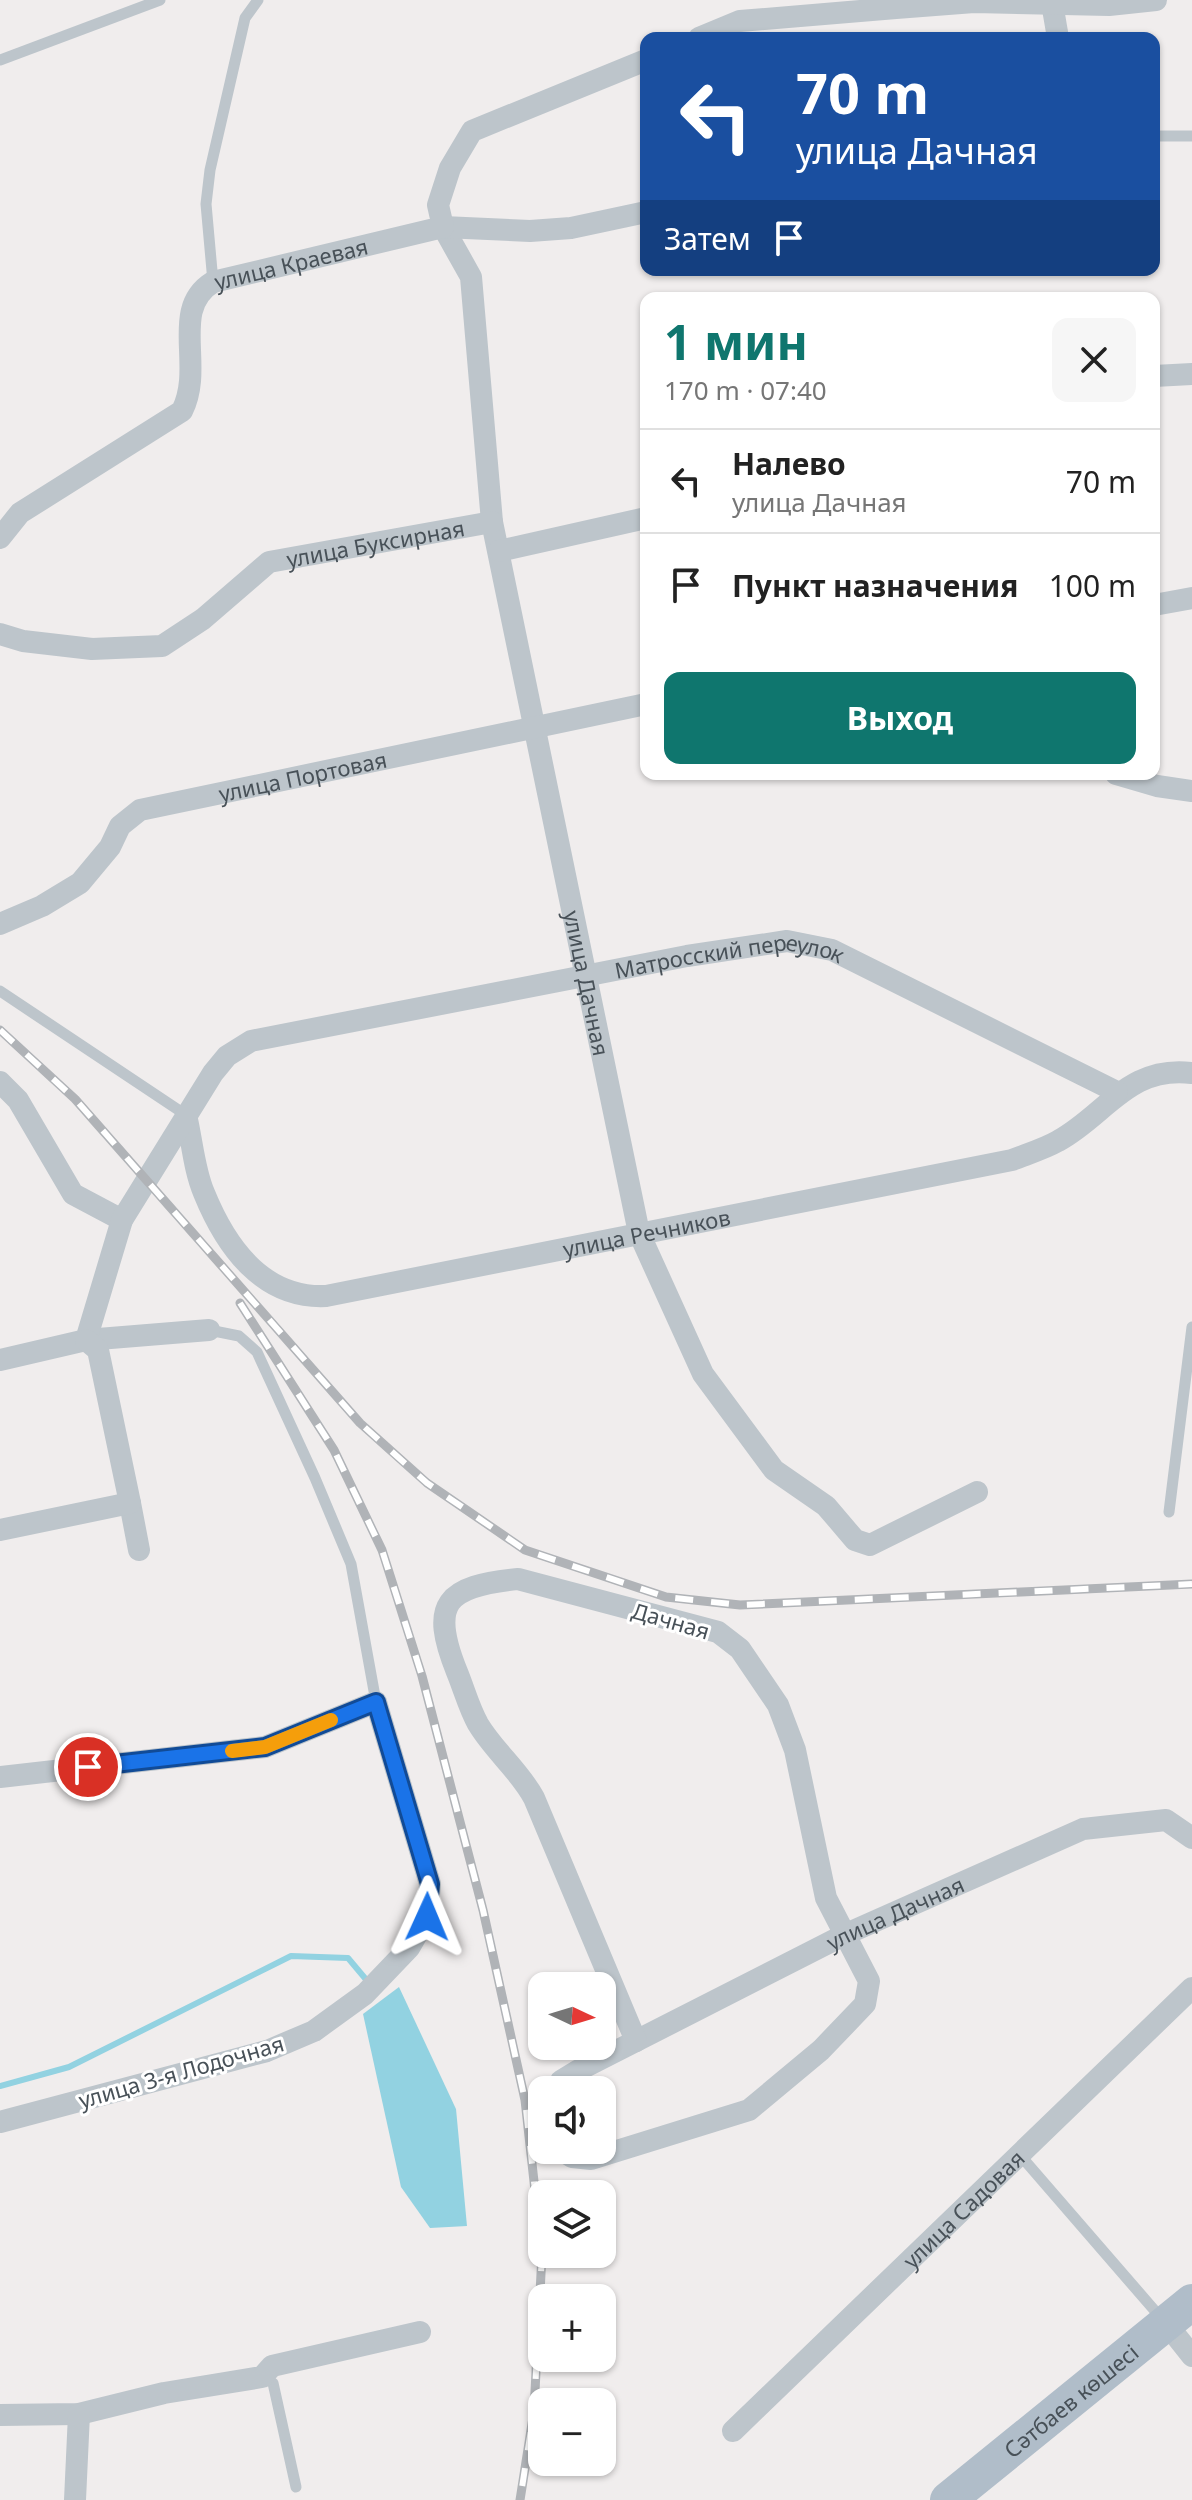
<!DOCTYPE html>
<html lang="ru">
<meta charset="utf-8">
<style>
body{margin:0;font-family:"Noto Sans",sans-serif;background:#f6f6f6;color:#222;height:100vh;display:flex;flex-direction:column;font-size:30px;white-space:nowrap}
*{box-sizing:border-box;margin:0}
p{font-size:26px;color:#767676}
.icon{flex:none;width:44px;height:44px;fill:none;stroke:currentColor;stroke-width:2;stroke-linecap:round;stroke-linejoin:round}
.map{position:relative;flex:1;overflow:hidden}
.drawer{position:absolute;left:640px;top:292px;width:520px;height:488px;display:flex;flex-direction:column;background:#fff;border-radius:16px;box-shadow:0 2px 6px #0004}
.drawer>*{flex:none}
.guide{position:absolute;left:640px;top:32px;width:520px;height:244px;border-radius:16px;box-shadow:0 2px 6px #0004;background:#1a4fa0;color:#fff;overflow:hidden}
.needle{width:52px;rotate:94deg}
.tools{position:absolute;left:528px;top:1972px;display:grid;gap:16px}
.tools a{display:grid;place-items:center;width:88px;height:88px;border-radius:16px;background:#fff;box-shadow:0 2px 6px #0004;font-size:40px}
.pin{position:absolute;display:grid;place-items:center;width:68px;height:68px;color:#fff;margin:-34px;border:4px solid #fff;border-radius:50%;box-shadow:0 2px 8px #0007}
.me{position:absolute;width:88px;margin:-44px;rotate:1deg;stroke-linejoin:round;filter:drop-shadow(0 0 6px #0008)}
.turn{display:flex;align-items:center;gap:28px;height:168px;padding:0 24px;font-size:36px}
.turn .icon{width:104px;height:104px;stroke-width:2.5}
.turn b{display:block;font-size:56px;line-height:68px}
.then{display:flex;align-items:center;height:76px;padding:0 24px;background:#0003;gap:16px;font-size:30px}
.round{display:grid;place-items:center;flex:none;width:84px;height:84px;border-radius:16px;background:#f6f6f6}
.headline{display:flex;align-items:center;justify-content:space-between;height:136px;padding:0 24px}
h1{font-size:48px;font-weight:700;line-height:60px;color:#0f766e}
.action{display:flex;gap:16px;margin-top:auto;padding:16px 24px}
.action a{flex:1;height:92px;border-radius:16px;background:#0f766e;color:#fff;font-size:32px;font-weight:700;line-height:92px;text-align:center}
ul{padding:0;list-style:none}
li{display:flex;align-items:center;gap:24px;height:104px;padding:0 24px;border-top:2px solid #e0e0e0}
li div{flex:1}
li b{display:block;font-size:30px}
li em{font-style:normal}
.map>svg:first-child{display:block}
</style>
<div class="map">
<svg width="1192" height="2500" viewBox="0 0 1192 2500">
<rect width="100%" height="100%" fill="#f0eded"/>
<!-- water -->
<polygon fill="#92d2e1" points="399,1987 456,2109 467,2226 430,2228 401,2187 363,2014"/>
<g fill="none" stroke-linecap="round" stroke-linejoin="round">
<!-- stream -->
<polyline stroke="#92d2e1" stroke-width="6" points="0,2086 69,2067 291,1956 348,1958 369,1983"/>
<!-- lane -->
<g stroke="#bdc5cb" stroke-width="11">
<polyline points="0,60 160,0"/>
<polyline points="1154,136 1192,136"/>
<polyline points="213,282 206,204 210,170 245,18 258,0"/>
<polyline points="0,991 186,1115"/>
<polyline points="209,1330 239,1336 257,1352 315,1478 351,1564 376,1702"/>
<polyline points="1169,1512 1192,1327"/>
<polyline points="1020,2155 1162,2319"/>
<polyline points="262,2377 273,2383 296,2487"/>
</g>
<!-- street -->
<g stroke="#bdc5cb" stroke-width="22">
<polyline points="1052,3 1058,38"/>
<polyline points="699,38 740,21 896,8 974,2 1109,5 1156,0"/>
<path id="s1" d="M 443,227 L 471,277 L 492,522 L 639,1233 L 703,1374 L 774,1470 L 826,1506 L 855,1540 L 870,1545 L 977,1492"/>
<polyline points="443,227 530,231 571,228 646,212"/>
<polyline points="1154,376 1192,374"/>
<path id="s2" d="M 0,538 L 20,513 L 182,411 C 205,366 169,309 213,282 L 443,227 L 438,205 L 450,168 L 472,131 L 646,60"/>
<polyline points="499,551 646,518"/>
<polyline points="1154,605 1192,598"/>
<path id="s3" d="M 0,634 L 23,641 L 92,649 L 162,646 L 203,619 L 269,562 L 492,522"/>
<polyline points="1116,774 1157,786 1192,791"/>
<path id="s4" d="M 0,924 L 42,906 L 80,883 L 110,847 L 120,826 L 140,810 L 646,704"/>
<polyline points="0,1082 18,1100 73,1194 122,1220"/>
<path id="s5" d="M 186,1115 C 192,1140 194,1170 204,1193 C 226,1247 263,1299 326,1296 L 1012,1160 C 1027,1154 1044,1149 1058,1141 C 1106,1115 1128,1065 1192,1073"/>
<polyline points="86,1340 209,1330"/>
<path id="s6" d="M 0,1360 L 86,1340 L 122,1220 L 213,1073 L 227,1056 L 251,1041 L 687,956 L 787,941 L 832,950 L 1117,1092"/>
<polyline points="130,1503 139,1550"/>
<polyline points="0,1530 130,1503 98,1350 86,1340"/>
<polyline points="0,1777 265,1747 376,1702 430,1884 427,1917 409,1948 365,1994 314,2031 267,2051 0,2122"/>
<path id="s7" d="M 557,2090 L 561,2081 L 579,2070 L 844,1935 L 1083,1829 L 1166,1820 L 1192,1838"/>
<path d="M 561,2150 L 572,2157 L 591,2159 L 749,2110 L 821,2050 L 865,2004 L 869,1981 L 826,1898 L 795,1750 L 778,1705 L 740,1649 L 718,1632 L 518,1579 C 446,1586 429,1603 457,1672 C 464,1689 469,1708 478,1724 C 494,1751 519,1770 534,1798 L 636,2041"/>
<polyline points="1165,2322 1192,2356"/>
<polyline points="0,2415 79,2414 164,2393 262,2377 272,2366 420,2332"/>
<path id="s8" d="M 733,2431 L 1192,1988"/>
<polyline points="75,2500 79,2414"/>
</g>
<!-- primary -->
<path stroke="#b0bdc9" stroke-width="36" id="s9" d="M 948,2500 L 1192,2302"/>
<!-- rail casing -->
<g stroke="#b0b3b7" stroke-width="9">
<g id="rail">
<polyline points="0,1030 75,1099 360,1423 427,1483 525,1550 666,1597 740,1605 1192,1584"/>
<polyline points="240,1303 334,1450 382,1550 422,1676 483,1910 525,2100 542,2254 534,2411 520,2500"/>
</g>
</g>
<!-- rail -->
<use href="#rail" stroke="#fff" stroke-width="6" stroke-dasharray="18" stroke-linecap="butt"/>
</g>
<g fill="none" stroke-linecap="round" stroke-linejoin="round">
<!-- route casing -->
<g stroke="#114b97" stroke-width="20">
<polyline id="route" points="88,1767 265,1747 376,1702 430,1884 427,1917"/>
</g>
<!-- route -->
<use href="#route" stroke="#1a73e8" stroke-width="14"/>
<!-- slow -->
<polyline stroke="#f59e0b" stroke-width="14" points="232,1751 265,1747 331,1720"/>
</g>
<g text-anchor="middle" dominant-baseline="central" stroke-width="6" stroke-linejoin="round" paint-order="stroke">
<!-- street labels -->
<g font-size="22" fill="#485158" stroke="#fff">
<text stroke="none"><textPath href="#s2" startOffset="442">улица Краевая</textPath></text>
<text stroke="none"><textPath href="#s3" startOffset="408">улица Буксирная</textPath></text>
<text stroke="none"><textPath href="#s4" startOffset="352">улица Портовая</textPath></text>
<text stroke="none"><textPath href="#s6" startOffset="924">Матросский переулок</textPath></text>
<text stroke="none"><textPath href="#s1" startOffset="774">улица Дачная</textPath></text>
<text stroke="none"><textPath href="#s5" startOffset="578">улица Речников</textPath></text>
<text transform="translate(671 1620) rotate(16)">Дачная</text>
<text stroke="none"><textPath href="#s7" startOffset="384">улица Дачная</textPath></text>
<text transform="translate(181 2071) rotate(-16)">улица 3-я Лодочная</text>
<text stroke="none"><textPath href="#s8" startOffset="320">улица Садовая</textPath></text>
<text stroke="none"><textPath href="#s9" startOffset="158">Сәтбаев көшесі</textPath></text>
</g>
</g>
</svg>
<div class="tools">
<a><svg class="needle" viewBox="-14 -14 28 28"><path d="M0-13l5 13h-10z" fill="#e53935"/><path d="M0 13l5-13h-10z" fill="#767676"/></svg></a>
<a><svg class="icon" aria-label="sound" viewBox="0 0 24 24"><path d="M4 9h4l5-4v14l-5-4H4zM17 9q2 3 0 6"/></svg></a>
<a><svg class="icon" aria-label="layers" viewBox="0 0 24 24"><path d="M12 4l9 5-9 5-9-5zM3 14l9 5 9-5"/></svg></a>
<a>+</a>
<a>−</a>
</div>
<div class="pin" style="left:88px;top:1767px;background:#d93025"><svg class="icon" aria-label="arrive" viewBox="0 0 24 24"><path d="M6 21V4h12l-3 4 3 4H6"/></svg></div>
<svg class="me" style="left:427px;top:1917px" viewBox="-20 -20 40 40"><path d="M0-17L14 15 0 8-14 15z" fill="#1a73e8" stroke="#fff" stroke-width="4"/></svg>
<div class="guide">
<div class="turn"><svg class="icon" aria-label="left" viewBox="0 0 24 24"><path d="M17 20v-9H6M10 6l-5 5 5 5"/></svg><div><b>70 m</b>улица Дачная</div></div>
<div class="then">Затем<svg class="icon" aria-label="arrive" viewBox="0 0 24 24"><path d="M6 21V4h12l-3 4 3 4H6"/></svg></div>
</div>
<section class="drawer">
<div class="headline"><div><h1>1 мин</h1><p>170 m · 07:40</p></div><a class="round"><svg class="icon" aria-label="close" viewBox="0 0 24 24"><path d="M6 6l12 12M18 6L6 18"/></svg></a></div>
<ul>
<li><svg class="icon" aria-label="left" viewBox="0 0 24 24"><path d="M17 20v-9H6M10 6l-5 5 5 5"/></svg><div><b>Налево</b><p>улица Дачная</p></div><em>70 m</em></li>
<li><svg class="icon" aria-label="arrive" viewBox="0 0 24 24"><path d="M6 21V4h12l-3 4 3 4H6"/></svg><div><b>Пункт назначения</b></div><em>100 m</em></li>
</ul>
<div class="action"><a>Выход</a></div>
</section>
</div>
